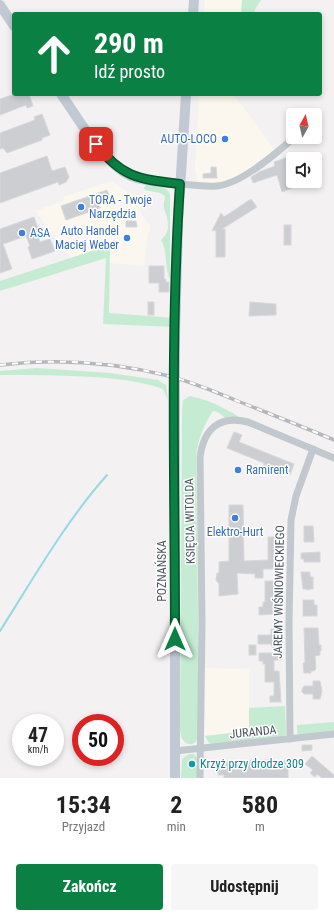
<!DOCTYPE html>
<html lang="pl">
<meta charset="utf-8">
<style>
body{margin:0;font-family:"Roboto Condensed",sans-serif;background:#f6f6f6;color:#222;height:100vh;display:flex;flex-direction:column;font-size:15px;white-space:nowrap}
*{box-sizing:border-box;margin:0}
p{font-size:13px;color:#767676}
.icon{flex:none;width:22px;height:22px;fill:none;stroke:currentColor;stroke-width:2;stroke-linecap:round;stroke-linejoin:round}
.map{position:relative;height:778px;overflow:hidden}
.drawer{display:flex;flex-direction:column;background:#fff;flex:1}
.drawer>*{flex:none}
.guide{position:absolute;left:12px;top:12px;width:310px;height:84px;border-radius:4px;box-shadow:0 2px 6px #0003;background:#0b8043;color:#fff;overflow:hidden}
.needle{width:26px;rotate:8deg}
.tools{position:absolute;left:286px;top:108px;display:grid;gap:8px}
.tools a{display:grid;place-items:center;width:36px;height:36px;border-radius:4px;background:#fff;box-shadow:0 2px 6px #0003;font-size:20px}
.speed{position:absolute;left:12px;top:714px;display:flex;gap:8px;font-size:20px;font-weight:700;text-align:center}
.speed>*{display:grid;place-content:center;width:52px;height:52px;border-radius:50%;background:#fff;box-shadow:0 2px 6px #0003;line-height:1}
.speed small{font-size:10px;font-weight:400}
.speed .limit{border:6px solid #d22;background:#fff;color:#111}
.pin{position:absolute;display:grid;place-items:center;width:34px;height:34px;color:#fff;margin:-17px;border-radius:8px;box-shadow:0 2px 6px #0006}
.me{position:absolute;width:44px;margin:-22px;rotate:0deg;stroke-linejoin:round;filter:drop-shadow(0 0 3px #0008)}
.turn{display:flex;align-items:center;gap:14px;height:84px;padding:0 16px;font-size:18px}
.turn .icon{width:52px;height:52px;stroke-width:2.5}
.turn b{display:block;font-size:28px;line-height:34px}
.eta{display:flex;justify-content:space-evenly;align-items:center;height:68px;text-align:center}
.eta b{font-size:24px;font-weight:700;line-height:28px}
.cta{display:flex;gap:8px;margin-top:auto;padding:8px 16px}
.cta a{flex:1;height:46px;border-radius:4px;background:#0b8043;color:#fff;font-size:16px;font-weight:700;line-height:46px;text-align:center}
.cta a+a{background:#f6f6f6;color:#222}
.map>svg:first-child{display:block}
</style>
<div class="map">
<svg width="334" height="778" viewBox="0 0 334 778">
<rect width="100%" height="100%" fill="#f3f1f2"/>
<!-- commercial -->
<g fill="#fbf7ee">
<polygon points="205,0 242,0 241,14 204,14"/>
<polygon points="199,94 233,94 277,153 229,183 198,186 195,169"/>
<polygon points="111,181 127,191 150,226 150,231 148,233 144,266 109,263 110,246 71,258 35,211 64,201 63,197"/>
<polygon points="201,668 249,669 249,731 200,736"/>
</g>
<!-- green -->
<g fill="#c5ecd2">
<polygon points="242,0 261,0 254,11 255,14 241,14"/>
<path d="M 146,185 C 155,186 165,185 170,194 L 170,279 C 164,266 168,252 161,240 C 172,230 168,220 164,208 C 163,204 165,200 165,196 L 160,193 L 145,190 L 144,188 Z"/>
<polygon points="110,245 109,313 175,318 175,327 103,324 106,258 0,291 0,281"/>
<path d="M 37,368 L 110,373 L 158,380 L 166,385 L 168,400 L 163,389 C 150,384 137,382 124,380 C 83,375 42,375 0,375 L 0,371 Z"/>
<path d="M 190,396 C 214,401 227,410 248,422 L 227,421 C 224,416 218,411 213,411 C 204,424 198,440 196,455 L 198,620 L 198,737 C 196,745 188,747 183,740 C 181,738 181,734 180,731 L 182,411 L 183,400 Z"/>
<polygon points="285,706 286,734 280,740 218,746 209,743 205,736 249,731 249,708"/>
<polygon points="334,722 334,734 303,737 297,733 297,725"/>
<polygon points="189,754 194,754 198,759 197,778 181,778 182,759"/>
</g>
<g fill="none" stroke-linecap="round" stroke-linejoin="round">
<!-- stream -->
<path stroke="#96d8e4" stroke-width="2" d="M 0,631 C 33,579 66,521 107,475"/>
</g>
<!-- building -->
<g fill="#ccced2" stroke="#d6d8dc">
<polygon points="15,94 29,94 33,106 27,108 26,105 0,115 0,99"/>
<polygon points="42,114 50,135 42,138 42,140 7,153 3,148 0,149 0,133 35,120 34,117"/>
<polygon points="47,156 52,171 65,167 69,177 66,182 59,185 58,182 0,203 0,173"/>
<polygon points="291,156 292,188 282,192 277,175 253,183 251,177 259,172 275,166 274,162"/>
<polygon points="211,167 216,167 217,178 203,178 203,174 211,173"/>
<polygon points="107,190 110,198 98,202 100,208 66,220 61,206"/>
<polygon points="251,199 257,207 222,229 225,229 225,257 216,257 216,230 212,231 221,213 224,217"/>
<polygon points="34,217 39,231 37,232 40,242 50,239 55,251 32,259 28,247 30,246 26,236 3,244 12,269 0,273 0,229"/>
<polygon points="126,221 136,221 137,227 126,227"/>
<rect x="284" y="225" width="7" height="20"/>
<polygon points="149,266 164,266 164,279 166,279 166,282 169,282 169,292 159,292 159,283 149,283"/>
<rect x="148" y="302" width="6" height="13"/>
<polygon points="250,302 276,304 276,315 249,316"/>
<polygon points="234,432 242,435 239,442 294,464 290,475 264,465 264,463 227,448"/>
<polygon points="229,505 243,505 244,561 268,560 268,537 279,537 279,553 276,553 277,562 276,567 272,569 263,569 263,578 255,578 255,574 237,573 238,594 219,596 219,583 218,583 216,580 217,573 219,573 219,562 229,561"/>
<polygon points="304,526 313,526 314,542 304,542"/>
<polygon points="320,552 320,562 304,562 304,559 301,559 301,553"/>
<polygon points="301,572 310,572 310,577 313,577 313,589 310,589 308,590 306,589 303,589"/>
<polygon points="265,581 279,581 280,605 276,605 276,614 259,615 259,607 263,607 263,602 265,602"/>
<polygon points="303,600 314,600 314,605 317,605 317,616 303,616"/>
<polygon points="304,628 318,628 319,645 321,645 321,651 320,651 320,655 315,656 316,669 314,671 311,671 311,673 304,673 303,663 305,663"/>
<polygon points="271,629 281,629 280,646 277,653 281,653 281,660 274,660 274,671 279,671 281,702 270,702 270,696 274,696 274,682 265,682 265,664 263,664 263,661 259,661 259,653 275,653 271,644 258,644 258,635 271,635"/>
<rect x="249" y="645" width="7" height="10"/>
<polygon points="313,681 320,681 322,691 320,699 313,699 313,694 304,694 302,692 302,689 304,686 313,686"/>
<polygon points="302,745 312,745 312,750 302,751"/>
<polygon points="312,756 334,775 334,778 322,778 317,774 315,777 310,773 313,770 305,764"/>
<polygon points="265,760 288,761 288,778 224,778 224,775 218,775 218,771 215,771 215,764 226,764 226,761"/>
</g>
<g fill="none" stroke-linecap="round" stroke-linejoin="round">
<!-- street -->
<g stroke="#c1c9ce" stroke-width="7">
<path d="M 180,184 C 192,185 205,187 217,186 C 239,184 273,156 289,142"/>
<polyline points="290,739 289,622 291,520 296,496 313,449"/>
<polyline points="175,751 334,734"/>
<path d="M 200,778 L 202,622 L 200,457 C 204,428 220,415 248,422 L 334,458"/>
</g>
<!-- secondary -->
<g stroke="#c1cad3" stroke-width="10">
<polyline points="0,5 14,26"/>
<polyline points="193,14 194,0"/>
<path d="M 61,94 C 79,119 103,163 131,176 C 146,182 164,182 180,184"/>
<polyline points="175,778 175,334 178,222 186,94"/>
</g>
<!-- rail casing -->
<g stroke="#b4b7bb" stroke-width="3.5">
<path id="rail" d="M 0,365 C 57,358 113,362 169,376 C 192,382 213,391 235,400 C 268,413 301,426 334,440"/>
</g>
<!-- rail -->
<use href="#rail" stroke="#fff" stroke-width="2" stroke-dasharray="6" stroke-linecap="butt"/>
</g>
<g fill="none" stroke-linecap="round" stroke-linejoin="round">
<!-- route casing -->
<g stroke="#07532c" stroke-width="10">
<path id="route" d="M 96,144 C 122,178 139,179 180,184 C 170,335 175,488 175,639"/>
</g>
<!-- route -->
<use href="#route" stroke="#0b8043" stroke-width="7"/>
</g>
<!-- markers -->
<g fill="#3f7fe0" stroke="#fff" stroke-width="1.5">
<circle cx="225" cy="139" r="4"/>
<circle cx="81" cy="207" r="4"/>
<circle cx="22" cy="233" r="4"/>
<circle cx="127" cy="238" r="4"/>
<circle cx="238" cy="470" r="4"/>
<circle cx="235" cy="518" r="4"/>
</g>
<circle fill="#0f9aa8" stroke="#fff" stroke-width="1.5" cx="192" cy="764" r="4"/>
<g text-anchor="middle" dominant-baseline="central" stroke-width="3" stroke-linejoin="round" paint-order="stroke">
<!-- shop labels -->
<g font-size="12" fill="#366cbe" stroke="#fff" text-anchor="start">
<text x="217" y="139" text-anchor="end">AUTO-LOCO</text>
<text x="89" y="200">TORA - Twoje<tspan x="89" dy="14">Narzędzia</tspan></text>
<text x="119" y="231" text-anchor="end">Auto Handel<tspan x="119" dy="14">Maciej Weber</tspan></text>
<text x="30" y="233">ASA</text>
<text x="246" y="470">Ramirent</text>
<text x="235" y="532" text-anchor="middle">Elektro-Hurt</text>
</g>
<!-- street labels -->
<g font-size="12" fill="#4b555d" stroke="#fff">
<text transform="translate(190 521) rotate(-91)">KSIĘCIA WITOLDA</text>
<text transform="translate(162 571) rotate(-90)">POZNAŃSKA</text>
<text transform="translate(279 592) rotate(-89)">JAREMY WIŚNIOWIECKIEGO</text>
<text transform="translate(253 732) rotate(-6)">JURANDA</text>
</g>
<!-- culture labels -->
<g font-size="12" fill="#0d838f" stroke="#fff" text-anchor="start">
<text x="200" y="764">Krzyż przy drodze 309</text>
</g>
</g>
</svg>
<div class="tools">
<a><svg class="needle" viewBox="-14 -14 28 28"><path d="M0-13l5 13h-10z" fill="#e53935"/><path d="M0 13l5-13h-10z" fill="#767676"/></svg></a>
<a><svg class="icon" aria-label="sound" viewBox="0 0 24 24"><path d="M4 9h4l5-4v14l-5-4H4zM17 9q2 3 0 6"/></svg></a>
</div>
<div class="speed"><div>47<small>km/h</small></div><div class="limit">50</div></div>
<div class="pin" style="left:96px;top:144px;background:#d93025"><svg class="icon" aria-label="arrive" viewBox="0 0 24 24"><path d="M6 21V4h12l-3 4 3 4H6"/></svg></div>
<svg class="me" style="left:175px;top:639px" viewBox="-20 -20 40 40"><path d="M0-17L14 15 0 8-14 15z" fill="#0b8043" stroke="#fff" stroke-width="4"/></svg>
<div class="guide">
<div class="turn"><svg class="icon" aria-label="ahead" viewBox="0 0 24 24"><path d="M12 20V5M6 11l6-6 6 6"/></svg><div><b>290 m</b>Idź prosto</div></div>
</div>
</div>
<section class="drawer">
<div class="eta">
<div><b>15:34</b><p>Przyjazd</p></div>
<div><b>2</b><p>min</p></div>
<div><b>580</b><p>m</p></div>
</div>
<div class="cta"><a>Zakończ</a><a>Udostępnij</a></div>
</section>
